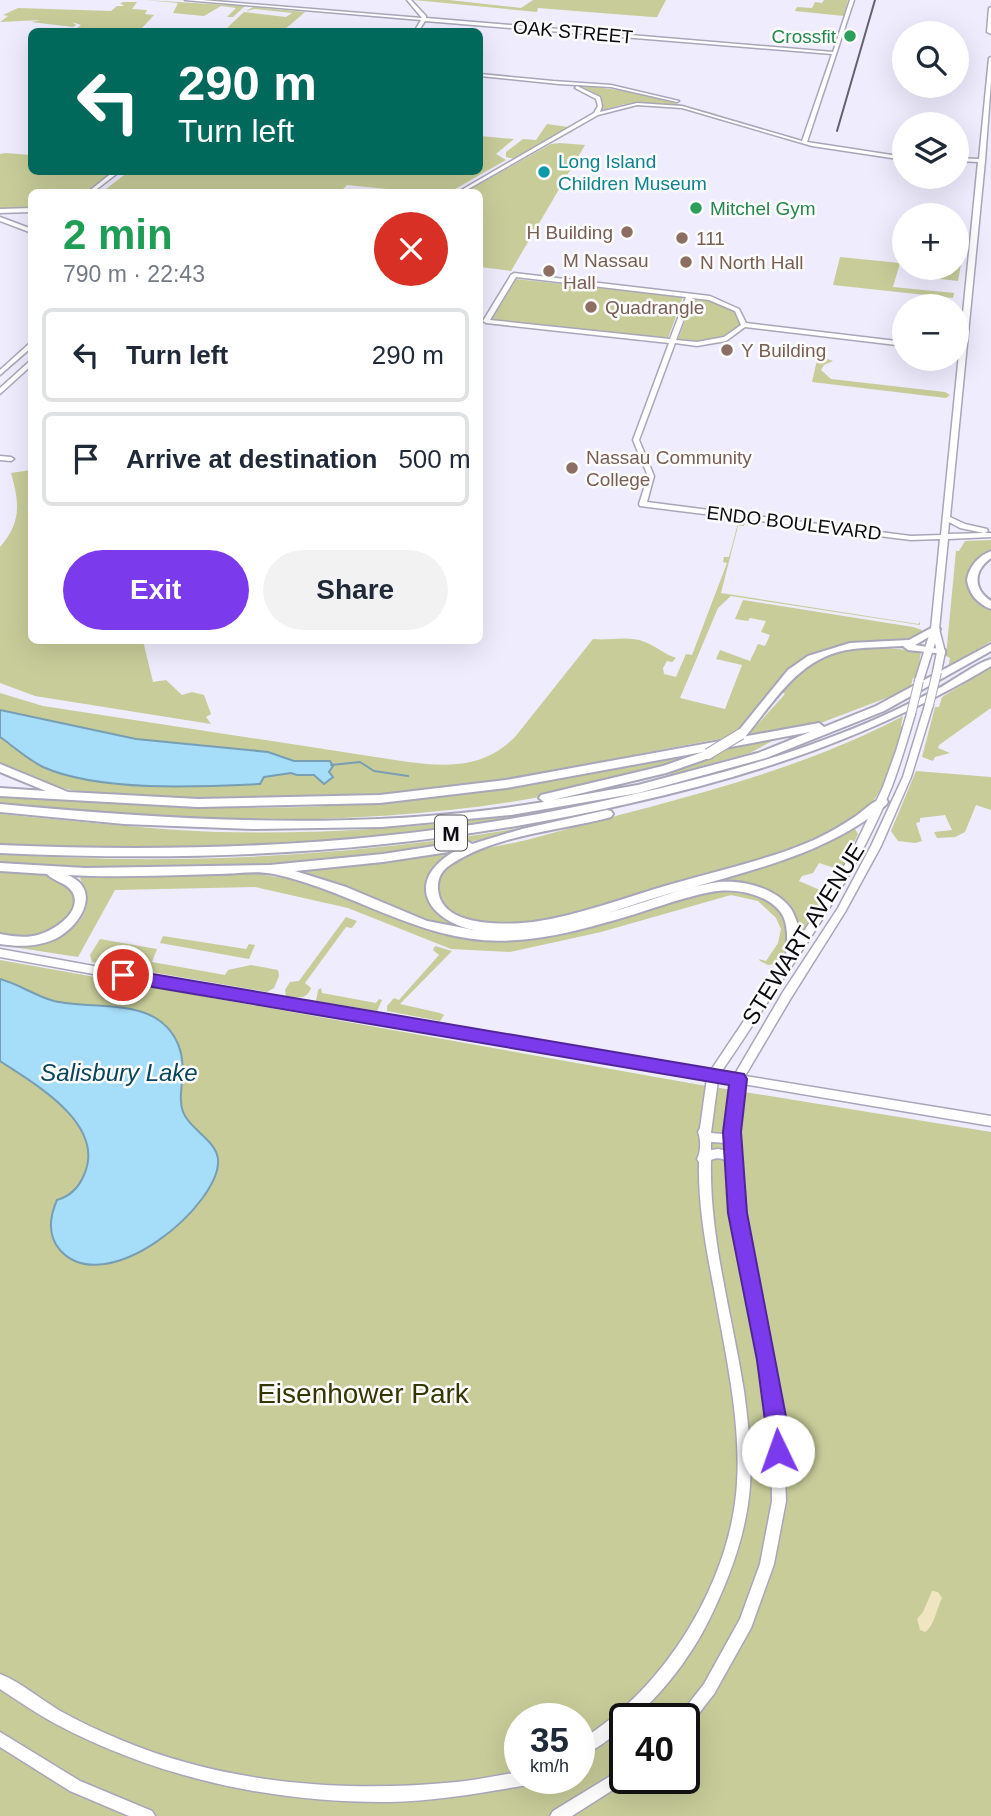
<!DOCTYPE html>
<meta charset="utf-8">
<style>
body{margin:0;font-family:Helvetica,sans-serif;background:#f2f2f3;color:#1f2937;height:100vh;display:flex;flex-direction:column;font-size:26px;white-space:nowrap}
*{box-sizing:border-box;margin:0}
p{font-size:23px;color:#747a83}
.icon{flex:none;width:38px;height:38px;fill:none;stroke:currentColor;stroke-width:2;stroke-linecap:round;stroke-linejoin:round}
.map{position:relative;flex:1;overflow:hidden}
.side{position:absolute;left:28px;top:189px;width:455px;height:455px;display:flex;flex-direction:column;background:#fff;border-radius:10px;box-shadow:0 7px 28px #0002}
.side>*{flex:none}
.banner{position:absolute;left:28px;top:28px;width:455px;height:147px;border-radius:10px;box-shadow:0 7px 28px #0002;background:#00695c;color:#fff;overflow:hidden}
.tools{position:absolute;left:892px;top:21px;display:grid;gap:14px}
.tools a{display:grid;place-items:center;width:77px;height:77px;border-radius:50%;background:#fff;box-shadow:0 7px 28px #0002;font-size:35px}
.speed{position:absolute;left:504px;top:1703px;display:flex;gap:14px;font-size:35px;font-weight:700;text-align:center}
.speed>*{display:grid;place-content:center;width:91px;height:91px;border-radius:50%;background:#fff;box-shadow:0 7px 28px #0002;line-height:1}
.speed small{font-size:18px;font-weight:400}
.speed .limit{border:4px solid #111;border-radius:10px;background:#fff;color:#111}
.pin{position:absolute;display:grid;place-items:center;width:60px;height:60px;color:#fff;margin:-30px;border:4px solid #fff;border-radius:50%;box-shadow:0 2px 7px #0007}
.me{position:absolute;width:77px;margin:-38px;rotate:357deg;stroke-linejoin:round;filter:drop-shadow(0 0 5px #0008)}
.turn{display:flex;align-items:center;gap:24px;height:147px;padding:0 35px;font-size:32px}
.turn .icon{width:91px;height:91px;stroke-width:2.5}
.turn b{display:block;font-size:49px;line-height:60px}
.round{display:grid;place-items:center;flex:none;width:74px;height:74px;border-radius:37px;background:#f2f2f3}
.overview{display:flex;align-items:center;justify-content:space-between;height:119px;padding:0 35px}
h1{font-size:42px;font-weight:700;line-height:52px;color:#1e9e55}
.button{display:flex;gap:14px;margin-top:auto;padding:14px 35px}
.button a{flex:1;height:80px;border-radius:42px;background:#7c3aed;color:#fff;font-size:28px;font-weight:700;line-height:80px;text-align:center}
.button a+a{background:#f2f2f3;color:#1f2937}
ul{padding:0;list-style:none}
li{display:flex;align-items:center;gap:21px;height:94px;margin:0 14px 10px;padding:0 21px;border:4px solid #e0e1e3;border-radius:10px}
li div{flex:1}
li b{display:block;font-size:26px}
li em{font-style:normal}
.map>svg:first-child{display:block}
</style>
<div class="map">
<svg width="991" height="1816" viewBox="0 0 991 1816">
<rect width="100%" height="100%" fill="#eeecfd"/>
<!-- green -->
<g fill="#c7cc99" fill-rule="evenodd">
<polygon points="144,0 245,6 233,17 227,17 236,8 221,6 204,16 173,13 178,3"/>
<polygon points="414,0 449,0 521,8 533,0 666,0 657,17 652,17 538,8 537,12"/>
<polygon points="824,0 848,0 844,16 795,11 797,7 812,8 815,2 822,3"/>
<polygon points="124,2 137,2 132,9 147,10 145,14 154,15 142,28 111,28 107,32 75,30 81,25 72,22 76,25 73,27 31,22 41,20 0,22 8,16 3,15 18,8 111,11 117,6 124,6 120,3"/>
<polygon points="253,7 305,12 283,31 227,28 244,12 286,17 292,13 255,9 246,11"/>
<path d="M 565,83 L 633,92 L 720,115 L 660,103 L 625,104 L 604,110 L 601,110 L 603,104 C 596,89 580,86 565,83 Z"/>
<polygon points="547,124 568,127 514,159 506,157 506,152 523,139 536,140"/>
<polygon points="480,136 514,139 496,154 506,160 450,192 417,192 347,185 340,192 102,192 128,172 480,172"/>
<polygon points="560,143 585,145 511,271 480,267 480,192 465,192 551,144"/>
<polygon points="5,153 31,155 32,172 116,172 90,192 32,192 31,210 0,211 0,154"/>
<polygon points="957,228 967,230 958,281 931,278 933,268 957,268"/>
<polygon points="840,257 900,263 893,287 954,293 953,298 833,285"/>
<polygon points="516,279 683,297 667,341 491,320"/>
<path d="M 694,297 C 713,299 736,304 741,325 C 720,343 704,343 677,342 Z"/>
<polygon points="822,357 833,361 824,365 821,370 831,379 945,392 950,395 946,398 812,382 817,360"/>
<path d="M 31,470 L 32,640 L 143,641 L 153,682 L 166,680 L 182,695 L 192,692 L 204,695 L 211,714 L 206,717 L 211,724 L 35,696 L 0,683 L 0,547 C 21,523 20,504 11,473 Z"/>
<path d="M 734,518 L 745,521 L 744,526 L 738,526 L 721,593 L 918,624 L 920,622 L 920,625 L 731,596 L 718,608 L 680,698 L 725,709 L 742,665 L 716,659 L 720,650 L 750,661 L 758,644 L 765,646 L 770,635 L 761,632 L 766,621 L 750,618 L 748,621 L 735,619 L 743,600 L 913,627 L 922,630 L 921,636 L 917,640 C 872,642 823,641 788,671 C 781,677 776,686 771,693 C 759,710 747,724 731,737 C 654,750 578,768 501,780 C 390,797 277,803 164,798 C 108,795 48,795 0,762 L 0,693 L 43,706 L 408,762 C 449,767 484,768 515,737 L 593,639 C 610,641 628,635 645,642 C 656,646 664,654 676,658 L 672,662 L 667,661 L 663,668 L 664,674 L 676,677 L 686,654 L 692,655 L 727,563 L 723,562 L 724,557 L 729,557 L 738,523 Z"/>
<polygon points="991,540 991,553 969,575 991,608 991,641 948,668 950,658 946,656 956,551 959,551 965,541"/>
<path d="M 873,647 L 921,651 L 917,678 L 913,678 L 910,689 L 818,724 L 748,735 L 785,694 L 782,692 C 804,660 836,651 873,647 Z"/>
<polygon points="991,667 991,708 939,745 938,748 950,753 935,757 933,761 922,757 935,707 939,707 942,697"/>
<path d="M 903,716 L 901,726 L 903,727 C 893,755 885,793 863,813 C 857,819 847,822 840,827 C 791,855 734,867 680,883 C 633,897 585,913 536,922 C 517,926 493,927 473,922 C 421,907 429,874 471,853 C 491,846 513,844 534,838 C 658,803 788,777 903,716 Z"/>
<polygon points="774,740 750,753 670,775 671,772 703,761 734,746"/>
<path d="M 705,752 C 521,822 292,828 97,813 C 78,812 57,807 41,806 C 27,804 15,805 0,803 L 0,795 C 138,808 280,814 418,799 C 515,788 609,765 705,752 Z"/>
<polygon points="916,771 991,777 991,810 976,805 965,832 955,837 937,838 934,832 952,830 945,815 920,818 920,822 916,823 922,841 915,843 898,841 891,831"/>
<path d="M 569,807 C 556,816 515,818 497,821 C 333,848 165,856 0,845 L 0,814 C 72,821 145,829 218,832 C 336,835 452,825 569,807 Z"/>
<path d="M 555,822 C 377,870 184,875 0,862 L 0,854 C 186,867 372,855 555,822 Z"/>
<polygon points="855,829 858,834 841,870 819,863 813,873 802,876 799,881 827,893 802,934 785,904 723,882 721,879 807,853"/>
<path d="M 455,851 L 427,892 C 433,909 442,918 458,926 L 456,930 C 400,915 350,887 294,872 L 388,862 Z"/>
<path d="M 0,872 C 27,874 60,870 76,895 L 72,916 C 46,935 33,942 0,936 Z"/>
<path d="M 236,872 C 274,875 309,882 345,894 C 384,909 422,933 464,939 C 492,942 521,942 549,937 C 590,929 631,914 671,902 C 685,899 699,892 712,890 C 737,887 782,894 788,925 C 790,939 786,954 775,964 L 768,965 L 760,961 L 759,959 L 766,961 L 778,943 L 781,929 L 776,918 L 758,901 L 731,895 L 601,932 L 510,952 L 451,949 L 348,908 L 255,887 L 115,890 L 78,957 L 0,945 C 5,944 17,947 26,946 C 50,943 89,928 87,898 C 86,890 81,884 80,877 Z"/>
<path d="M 346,917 L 357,921 L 352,928 L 346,927 L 305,983 L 311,988 C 306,1001 297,997 286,996 L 285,990 L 290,982 L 299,981 Z"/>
<polygon points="163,936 246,949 249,944 255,945 249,959 160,943"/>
<polygon points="100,939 157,949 152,962 225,975 228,970 251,965 278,970 279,976 274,988 267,992 92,962 90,955"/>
<polygon points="435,946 452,951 400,1004 440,1013 444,1015 440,1021 387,1011 387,1006 394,998 399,1000 439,955 433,950"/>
<path d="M 0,960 L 695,1084 L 991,1132 L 991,1816 L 0,1816 ZM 520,1718 L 579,1718 L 579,1778 L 520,1778 ZM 625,1718 L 684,1718 L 684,1778 L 625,1778 Z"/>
<polygon points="321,988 322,993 376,1003 379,999 382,1000 377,1011 316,1001 318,990"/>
</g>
<!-- sand -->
<path fill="#efe5c0" d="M 932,1591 L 938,1592 L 942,1598 C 937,1608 934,1627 925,1632 L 920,1630 L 917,1619 L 923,1612 Z"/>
<!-- water -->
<g fill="#a6ddf9" stroke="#789eb3" stroke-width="2">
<path d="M 0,710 L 136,739 L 268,752 L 294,761 L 330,761 L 333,766 L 329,772 L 333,777 L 324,784 L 314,775 L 297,775 L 291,773 L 264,777 L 260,784 C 198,787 99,792 43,767 C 29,760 15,748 3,739 L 0,737 Z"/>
<path d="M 0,979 C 19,984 35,996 54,1001 C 96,1011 157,995 178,1044 C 189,1071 176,1093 183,1112 C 190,1130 216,1140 218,1159 C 222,1204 106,1302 60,1250 C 47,1235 50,1216 57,1200 C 71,1196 79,1187 84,1175 C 107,1124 33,1083 0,1061 Z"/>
</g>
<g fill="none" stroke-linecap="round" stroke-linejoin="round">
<!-- stream -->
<polyline stroke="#789eb3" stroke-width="2" points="331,765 360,762 374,771 408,776"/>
<!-- secondary casing -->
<g stroke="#a8a6b9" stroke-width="3">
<g id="secondary">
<polygon points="185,0 202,0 422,18 407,0 411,0 426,16 426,18 833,52 850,0 854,0 807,142 905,157 905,160 812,146 682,108 637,105 598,115 463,192 458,192 594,113 598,106 596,99 575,88 577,86 600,97 602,106 600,112 637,103 682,106 802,141 832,54 425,21 418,32 414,32 421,20"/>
<polygon points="991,7 991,34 987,32 989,8"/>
<path d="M 991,57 L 991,81 L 985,161 L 950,517 L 965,524 L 987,529 L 988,531 L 985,533 L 991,533 L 991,537 L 948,539 L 939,629 L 945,652 L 941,672 L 937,675 L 933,672 L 937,652 L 935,643 L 923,681 L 919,684 L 915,681 L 931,629 L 940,539 L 911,540 L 640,506 L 639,504 L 648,476 L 633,440 L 669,343 L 486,323 L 483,321 L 511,275 L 514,273 L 710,296 L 739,309 L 746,323 L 905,342 L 905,346 L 745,327 L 726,341 L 697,346 L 675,343 L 639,440 L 654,476 L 647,502 L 911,536 L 941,535 L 978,162 L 957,161 L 957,158 L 979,159 L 989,58 ZM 516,277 L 686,297 L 670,339 L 490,320 ZM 692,298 L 709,300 L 735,311 L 741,325 L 724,337 L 697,342 L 676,340 ZM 949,522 L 960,528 L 984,533 L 948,534 Z"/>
<polygon points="480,74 553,81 611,85 679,101 677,102 611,87 559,84 480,76"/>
<polygon points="113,172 119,172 93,192 88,192"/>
<polygon points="32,208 32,212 0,213 0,209"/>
<polygon points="0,217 32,229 32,233 0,221"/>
<polygon points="32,341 32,347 0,375 0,370"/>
<polygon points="32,359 32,365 0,394 0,388"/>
<polygon points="0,456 11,457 14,459 11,461 0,460"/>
<path d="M 929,702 L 933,705 L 911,777 L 881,846 L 845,912 L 791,998 L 745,1076 L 991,1116 L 991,1126 L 743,1084 L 737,1132 L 743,1213 L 783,1427 L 786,1501 L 774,1564 L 751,1628 L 714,1694 L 689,1726 L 684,1728 L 684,1718 L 678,1718 L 679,1716 L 704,1684 L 740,1619 L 760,1564 L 772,1501 L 771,1427 L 731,1213 L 728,1162 C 723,1158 717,1157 711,1160 C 709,1237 732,1314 744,1391 C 748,1422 752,1454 750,1486 C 747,1527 734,1566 717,1603 C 698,1647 669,1687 634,1718 L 625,1718 L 625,1726 C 611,1738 596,1750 579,1757 L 579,1741 C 625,1713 661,1674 689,1628 C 715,1585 734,1534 737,1483 C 741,1419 725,1352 714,1289 C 706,1248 698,1205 699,1162 L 697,1159 C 701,1152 701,1139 698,1132 L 700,1128 L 707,1078 L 165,987 L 0,957 L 0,949 L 165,979 L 711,1070 L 812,919 L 850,856 L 883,787 L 896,751 L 907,714 L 908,712 L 914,712 L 915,714 C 908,738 901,762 892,786 C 862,862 815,932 769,1000 C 753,1024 738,1048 721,1072 L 735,1074 L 783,992 L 838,908 L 871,846 L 903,777 L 925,705 ZM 718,1080 L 732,1082 L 727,1130 L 723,1134 L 711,1133 ZM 711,1142 L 727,1143 L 728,1151 L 718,1149 L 711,1150 Z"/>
<path d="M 0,1674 C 23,1683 42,1701 64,1713 C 82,1723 102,1732 121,1740 C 226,1784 345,1793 457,1782 C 478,1780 499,1775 520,1772 L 520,1778 L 534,1778 L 532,1783 L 527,1785 C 481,1793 436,1801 389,1802 C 273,1803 157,1778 54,1723 C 36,1713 18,1701 0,1689 Z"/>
<polygon points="0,1732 80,1781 152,1811 155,1816 129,1816 70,1791 0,1747"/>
<polygon points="625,1767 625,1778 631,1778 630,1779 572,1816 550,1816 553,1811"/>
</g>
</g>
<!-- highway casing -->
<g stroke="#a8a6b9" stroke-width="4">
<g id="highway">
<path d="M 991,551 L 991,558 C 973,571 973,589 991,601 L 991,609 C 978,604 969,594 967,580 C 969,567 978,556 991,551 Z"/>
<path d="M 935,626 L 940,629 L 939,631 L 915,645 L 945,650 L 945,654 L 908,650 L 903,646 C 887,647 870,647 853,649 C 801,655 776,699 745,737 L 741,738 L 736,734 L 788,670 L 808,656 L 850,643 L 909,640 Z"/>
<path d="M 991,644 L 991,651 L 884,711 L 766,758 L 638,793 L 511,815 L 382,827 L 252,829 L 124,824 L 0,812 L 0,804 C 180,821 364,832 544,802 L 539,798 L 541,795 L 663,766 L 703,752 L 506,788 L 380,803 L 198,807 L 0,796 L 0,788 L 46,791 L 0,772 L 0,764 L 68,792 L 198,799 L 380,795 L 506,780 L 819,723 L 824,727 L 876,706 ZM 810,732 L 758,753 L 638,785 L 553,800 L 666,773 L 712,757 L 714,754 L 709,751 Z"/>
<path d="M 991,659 L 991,666 C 878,734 760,774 631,803 C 419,852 217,863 0,853 L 0,845 C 213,854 417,844 626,796 C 681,784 736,770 790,752 C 831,738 873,722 912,702 C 926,695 941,688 954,679 C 966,672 978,663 991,659 Z"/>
<path d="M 882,798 L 886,799 L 888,802 L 886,805 C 829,852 760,868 690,888 C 662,895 635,904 608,913 C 642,904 677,889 712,883 C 738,878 776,887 791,909 C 800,924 803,945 796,961 L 788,961 L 786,958 C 787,944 789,929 783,916 C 771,894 734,887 711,892 C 679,898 647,911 615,920 C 583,929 550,938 517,940 C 427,948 358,892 274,874 C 256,870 234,874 216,874 C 167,875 117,878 68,875 C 103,890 80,927 55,939 C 37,947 19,947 0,944 L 0,934 C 11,936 22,938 33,936 C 49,934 83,914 73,893 C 67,882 54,882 47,874 L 0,871 L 0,863 L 85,868 L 270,865 L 383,854 L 467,841 L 472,844 L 522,829 L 607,810 L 611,811 L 613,814 L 611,817 C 559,831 499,834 453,863 C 443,869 437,877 438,889 C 440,928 506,925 533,922 C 581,915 626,897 672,884 C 720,870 768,860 814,840 C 829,833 843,825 856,816 C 864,810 872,802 882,798 ZM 455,851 C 405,880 425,919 474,930 L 427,921 L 346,887 L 295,871 L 383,862 Z"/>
</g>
</g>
<!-- secondary -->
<use href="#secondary" fill="#fff" fill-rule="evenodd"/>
<!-- highway -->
<use href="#highway" fill="#fff" fill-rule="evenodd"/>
<!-- rail -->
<polyline stroke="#63626c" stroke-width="2" points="837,131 875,0"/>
<!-- secondary-bridge casing -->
<g stroke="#a8a6b9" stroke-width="10" stroke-linecap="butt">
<g id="secondary-bridge">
<polyline points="929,705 937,672"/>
<polyline points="911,714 919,681"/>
</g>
</g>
<!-- highway-bridge casing -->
<g stroke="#a8a6b9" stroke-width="12" stroke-linecap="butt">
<polyline id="highway-bridge" points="708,754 741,734"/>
</g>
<!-- secondary-bridge -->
<use href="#secondary-bridge" stroke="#fff" stroke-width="8"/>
<!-- highway-bridge -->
<use href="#highway-bridge" stroke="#fff" stroke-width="10"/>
</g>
<!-- route -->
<polygon fill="#7c3aed" stroke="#51269a" stroke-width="2" points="123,969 744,1074 747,1079 741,1132 747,1213 788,1427 789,1451 785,1459 778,1462 770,1459 757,1360 728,1213 723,1132 729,1085 123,982 115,975"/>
<!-- markers -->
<g fill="#2e9e5b" stroke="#fcfcfc" stroke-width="2.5">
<circle cx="850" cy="36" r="7"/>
<circle cx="696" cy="208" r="7"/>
</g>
<circle fill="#0f9aa8" stroke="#fcfcfc" stroke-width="2.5" cx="544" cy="172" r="7"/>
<g fill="#8d6e63" stroke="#fcfcfc" stroke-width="2.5">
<circle cx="627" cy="232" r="7"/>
<circle cx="682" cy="238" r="7"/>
<circle cx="686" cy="262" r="7"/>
<circle cx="549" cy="271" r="7"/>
<circle cx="591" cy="307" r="7"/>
<circle cx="727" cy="350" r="7"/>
<circle cx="572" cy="468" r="7"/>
</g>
<g text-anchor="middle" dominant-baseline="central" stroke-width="5" stroke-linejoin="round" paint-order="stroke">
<!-- far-street labels -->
<g font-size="19" fill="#0c0b11" stroke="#fcfcfc">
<text transform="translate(573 32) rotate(5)">OAK STREET</text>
<text transform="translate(794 523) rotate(7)">ENDO BOULEVARD</text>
</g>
<!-- far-leisure labels -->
<g font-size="19" fill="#27864d" stroke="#fcfcfc" text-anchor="end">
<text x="836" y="36">Crossfit</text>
<text x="710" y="208" text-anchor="start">Mitchel Gym</text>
</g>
<!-- far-culture labels -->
<g font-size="19" fill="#0d838f" stroke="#fcfcfc" text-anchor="start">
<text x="558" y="161">Long Island<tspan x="558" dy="22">Children Museum</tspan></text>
</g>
<!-- far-education labels -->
<g font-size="19" fill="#785e54" stroke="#fcfcfc" text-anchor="start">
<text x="613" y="232" text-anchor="end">H Building</text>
<text x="696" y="238">111</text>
<text x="563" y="260">M Nassau<tspan x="563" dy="22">Hall</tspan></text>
<text x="700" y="262">N North Hall</text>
<text x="605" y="307">Quadrangle</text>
<text x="741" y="350">Y Building</text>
<text x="586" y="457">Nassau Community<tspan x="586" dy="22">College</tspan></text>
</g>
<!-- shield labels -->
<rect fill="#fcfcfc" stroke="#545358" stroke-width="2" x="435" y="815.5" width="32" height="35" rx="5"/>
<g font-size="21" font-weight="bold" fill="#0c0b11">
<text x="451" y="833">M</text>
</g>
<!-- street labels -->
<g font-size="23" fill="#0c0b11" stroke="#fcfcfc">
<text transform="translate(803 934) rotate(-58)">STEWART AVENUE</text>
</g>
<!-- water labels -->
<g font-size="24" font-style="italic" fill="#09455d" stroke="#fcfcfc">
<text x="119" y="1072">Salisbury Lake</text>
</g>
<!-- near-park labels -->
<g font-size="28" fill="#343601" stroke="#fcfcfc">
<text x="363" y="1393">Eisenhower Park</text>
</g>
</g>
</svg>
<div class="tools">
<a><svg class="icon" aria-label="search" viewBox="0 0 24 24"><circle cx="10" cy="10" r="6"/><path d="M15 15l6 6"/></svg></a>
<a><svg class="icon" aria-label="layers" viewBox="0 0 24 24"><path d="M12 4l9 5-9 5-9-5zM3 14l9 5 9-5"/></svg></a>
<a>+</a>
<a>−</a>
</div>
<div class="speed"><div>35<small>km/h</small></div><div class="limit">40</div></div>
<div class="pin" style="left:123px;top:975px;background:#d93025"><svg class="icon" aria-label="arrive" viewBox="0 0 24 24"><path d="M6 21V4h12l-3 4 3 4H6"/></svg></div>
<svg class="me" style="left:778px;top:1451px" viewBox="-20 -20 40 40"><circle r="19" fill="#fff"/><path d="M0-13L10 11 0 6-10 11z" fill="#7c3aed"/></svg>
<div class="banner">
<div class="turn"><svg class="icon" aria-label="left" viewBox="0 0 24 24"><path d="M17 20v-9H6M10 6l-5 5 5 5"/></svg><div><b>290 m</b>Turn left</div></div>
</div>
<section class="side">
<div class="overview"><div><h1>2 min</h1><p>790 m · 22:43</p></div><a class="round" style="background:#d93025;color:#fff"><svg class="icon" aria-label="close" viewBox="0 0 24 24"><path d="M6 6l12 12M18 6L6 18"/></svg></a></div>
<ul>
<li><svg class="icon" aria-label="left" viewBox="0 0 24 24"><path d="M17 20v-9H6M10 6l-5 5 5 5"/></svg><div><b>Turn left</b></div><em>290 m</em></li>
<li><svg class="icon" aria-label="arrive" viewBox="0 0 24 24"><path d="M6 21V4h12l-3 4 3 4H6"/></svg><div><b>Arrive at destination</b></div><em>500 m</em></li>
</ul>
<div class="button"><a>Exit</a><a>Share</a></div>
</section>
</div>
